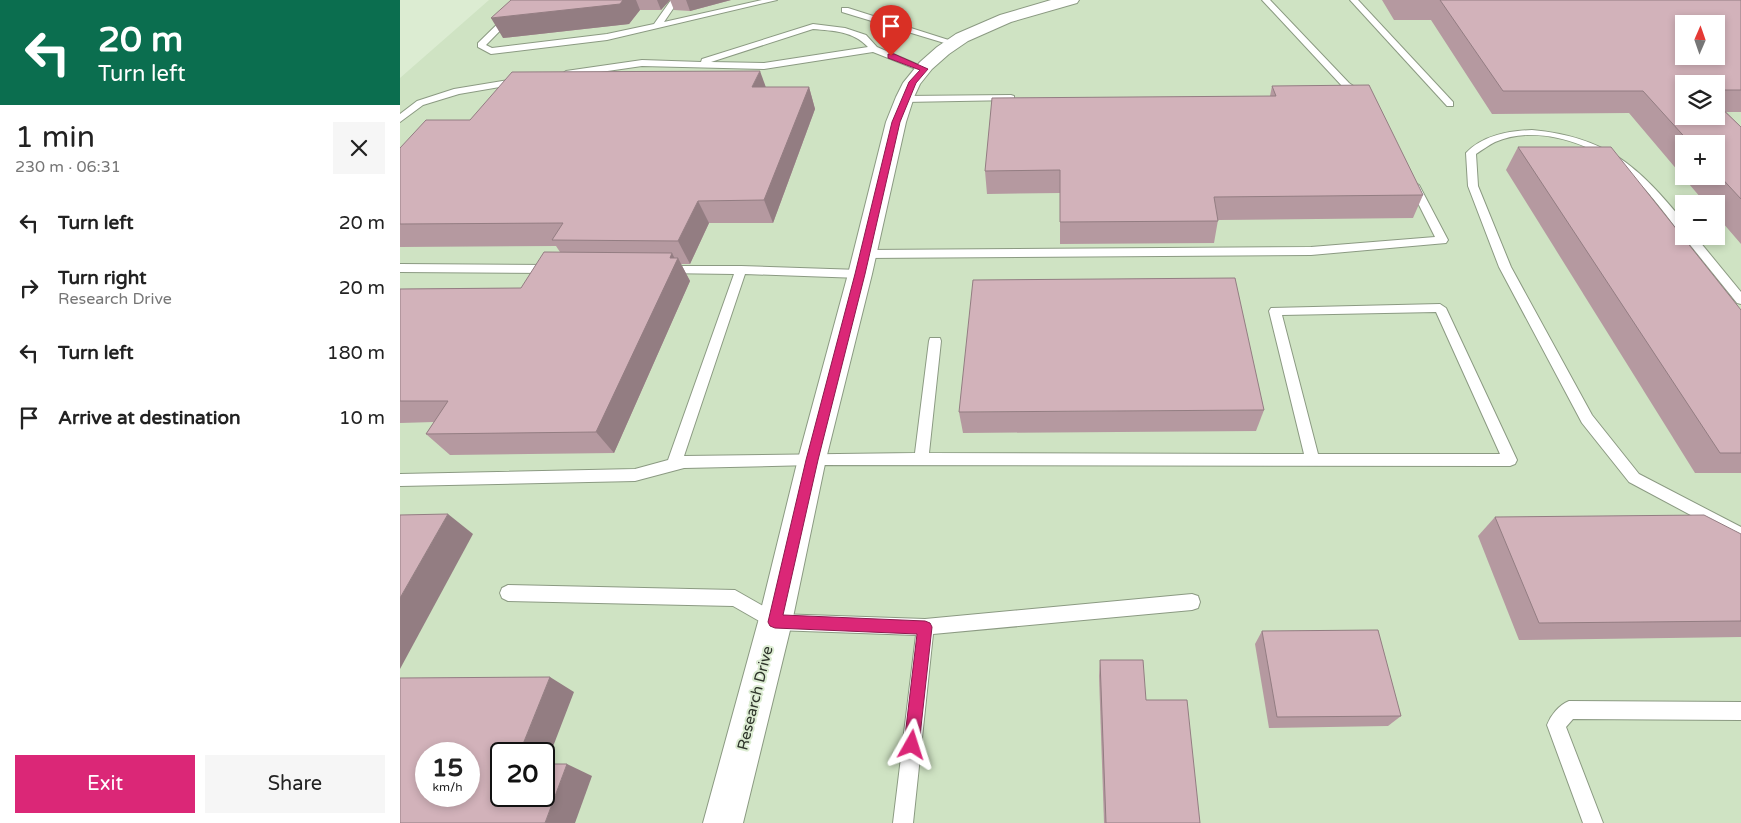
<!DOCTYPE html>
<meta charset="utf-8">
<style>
body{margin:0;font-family:"Varela Round",sans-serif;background:#f6f6f6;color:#222;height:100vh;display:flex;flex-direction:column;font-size:19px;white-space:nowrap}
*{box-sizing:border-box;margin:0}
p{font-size:16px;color:#767676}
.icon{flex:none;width:28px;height:28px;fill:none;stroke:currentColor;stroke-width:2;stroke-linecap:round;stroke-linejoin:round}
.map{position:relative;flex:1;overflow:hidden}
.drawer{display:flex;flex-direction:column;background:#fff;width:400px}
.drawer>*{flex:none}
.banner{background:#0b6e4f;color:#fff;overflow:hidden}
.needle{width:32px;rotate:2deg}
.tools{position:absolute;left:1275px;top:15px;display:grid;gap:10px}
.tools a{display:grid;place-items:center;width:50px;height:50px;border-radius:0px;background:#fff;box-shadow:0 2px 8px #0003;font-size:25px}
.speed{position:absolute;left:15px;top:742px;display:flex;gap:10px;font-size:25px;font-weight:700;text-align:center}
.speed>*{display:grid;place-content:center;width:65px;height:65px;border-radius:50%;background:#fff;box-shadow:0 2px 8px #0003;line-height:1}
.speed small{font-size:12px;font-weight:400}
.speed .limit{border:2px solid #111;border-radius:8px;background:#fff;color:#111}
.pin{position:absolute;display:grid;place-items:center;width:42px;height:42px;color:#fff;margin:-51px -21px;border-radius:50% 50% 50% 0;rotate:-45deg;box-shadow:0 0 5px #0007}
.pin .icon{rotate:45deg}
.me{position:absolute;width:55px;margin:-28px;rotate:6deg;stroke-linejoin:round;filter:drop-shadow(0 0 4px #0008)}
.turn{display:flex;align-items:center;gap:18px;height:105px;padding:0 15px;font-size:22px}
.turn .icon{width:65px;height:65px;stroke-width:2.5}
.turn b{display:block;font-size:35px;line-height:42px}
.round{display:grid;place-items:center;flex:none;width:52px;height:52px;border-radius:0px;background:#f6f6f6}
.head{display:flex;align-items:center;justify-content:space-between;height:85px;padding:0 15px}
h1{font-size:30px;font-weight:600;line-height:38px}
.button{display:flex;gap:10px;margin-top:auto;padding:10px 15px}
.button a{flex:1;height:58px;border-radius:0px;background:#db2777;color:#fff;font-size:20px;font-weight:600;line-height:58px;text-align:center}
.button a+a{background:#f6f6f6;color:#222}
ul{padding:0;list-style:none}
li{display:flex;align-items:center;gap:15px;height:65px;padding:0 15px}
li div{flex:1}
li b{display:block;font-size:19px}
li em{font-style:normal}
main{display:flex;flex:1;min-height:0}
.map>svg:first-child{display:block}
</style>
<main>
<section class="drawer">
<div class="banner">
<div class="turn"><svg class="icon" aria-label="left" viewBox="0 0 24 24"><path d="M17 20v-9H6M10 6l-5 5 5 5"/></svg><div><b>20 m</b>Turn left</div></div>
</div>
<div class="head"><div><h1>1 min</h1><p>230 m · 06:31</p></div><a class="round"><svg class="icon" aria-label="close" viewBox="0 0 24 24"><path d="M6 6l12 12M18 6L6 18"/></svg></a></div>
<ul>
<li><svg class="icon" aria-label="left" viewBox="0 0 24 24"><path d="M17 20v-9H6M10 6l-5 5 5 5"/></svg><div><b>Turn left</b></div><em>20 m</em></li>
<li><svg class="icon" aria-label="right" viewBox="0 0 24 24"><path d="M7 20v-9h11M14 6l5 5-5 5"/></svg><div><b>Turn right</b><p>Research Drive</p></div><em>20 m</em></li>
<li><svg class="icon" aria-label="left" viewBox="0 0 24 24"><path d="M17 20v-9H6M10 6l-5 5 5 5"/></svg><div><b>Turn left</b></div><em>180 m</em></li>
<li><svg class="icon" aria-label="arrive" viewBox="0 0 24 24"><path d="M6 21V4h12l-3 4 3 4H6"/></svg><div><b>Arrive at destination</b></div><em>10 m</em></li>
</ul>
<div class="button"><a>Exit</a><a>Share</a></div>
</section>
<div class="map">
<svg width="1341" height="823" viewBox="0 0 1341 823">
<rect width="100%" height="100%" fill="#dcecd2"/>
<!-- built -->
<path fill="#cfe3c3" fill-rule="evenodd" d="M 89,0 L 1341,0 L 1341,823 L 0,823 L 0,78 ZM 1284,24 L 1316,24 L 1316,56 L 1284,56 ZM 1284,84 L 1316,84 L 1316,116 L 1284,116 ZM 1284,144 L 1316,144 L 1316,176 L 1284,176 ZM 1284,204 L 1316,204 L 1316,236 L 1284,236 ZM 26,754 L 69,754 L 69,796 L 26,796 ZM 101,754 L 144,754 L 144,796 L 101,796 Z"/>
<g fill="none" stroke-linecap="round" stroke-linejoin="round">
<!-- service casing -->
<g stroke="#8b9a82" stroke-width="2">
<g id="service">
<polygon points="122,0 130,0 86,45 92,48 207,34 254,24 271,0 279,0 264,22 362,0 377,0 207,40 91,54 78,47 78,43"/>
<polygon points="862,0 870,0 949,83 965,94 965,98 959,98 943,87"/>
<polygon points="950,0 958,0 1053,102 1053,106 1047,106"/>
<polygon points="442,8 448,8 558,43 551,45 442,12"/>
<path d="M 413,24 L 445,28 L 466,35 L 477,47 L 528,69 L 527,71 L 521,71 L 473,52 L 364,69 L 242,66 L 166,77 L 162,74 L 166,71 L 242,60 L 301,62 L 302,59 ZM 413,29 C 434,31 453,31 468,47 L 364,63 L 311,62 Z"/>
<polygon points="120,78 125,81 123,83 59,94 23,105 0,122 0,114 17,101 54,89"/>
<polygon points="611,95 614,96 614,100 504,102 499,99 504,96"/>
<path d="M 1132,130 C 1207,137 1238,166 1284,222 L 1284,233 L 1280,233 C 1263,211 1246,187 1225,170 C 1191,143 1137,124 1095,142 C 1089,145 1082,150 1076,154 L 1078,186 L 1111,267 L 1192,415 L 1239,474 L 1341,527 L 1341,542 L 1229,482 L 1182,423 L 1099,267 L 1068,186 L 1066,153 C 1083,135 1109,131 1132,130 Z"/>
<polygon points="1014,182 1019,185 1048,240 1046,243 911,255 465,258 459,254 465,250 911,247 1035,237 1009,185"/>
<polygon points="1283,236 1295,236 1341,292 1341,304 1337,303"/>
<polygon points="0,264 152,265 158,269 152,273 0,272"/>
<path d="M 266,266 L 341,266 L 460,270 L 466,274 L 460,278 L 345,274 L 284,456 L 515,453 L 529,341 L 530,338 L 540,338 L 541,341 L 529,453 L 904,454 L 869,311 L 871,308 L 1040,304 L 1046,308 L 1117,460 L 1115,464 L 1110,466 L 412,465 L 284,468 L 235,481 L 0,486 L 0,474 L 235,469 L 268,460 L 334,274 L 262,273 L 260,270 ZM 1036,312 L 1100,454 L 918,454 L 882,315 Z"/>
<polygon points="108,585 335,590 377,614 525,619 792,594 798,596 800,602 798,608 792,610 533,634 513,823 493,823 516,635 375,630 333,606 108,601 102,598 100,593 102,588"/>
<path d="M 1169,701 L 1341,702 L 1341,720 L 1173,719 L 1166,727 L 1203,823 L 1183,823 L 1147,725 C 1151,715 1159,705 1169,701 Z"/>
</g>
</g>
<!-- minor casing -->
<g stroke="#8b9a82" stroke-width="2">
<polygon id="minor" points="651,0 679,0 677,3 611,22 568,41 549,54 532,69 520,84 514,97 506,122 472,274 426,459 392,622 343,823 303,823 358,622 398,459 448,274 486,122 496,97 503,83 520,62 537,47 556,34 600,15"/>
</g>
<!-- service -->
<use href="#service" fill="#fff" fill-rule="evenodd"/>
<!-- minor -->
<use href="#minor" fill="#fff" fill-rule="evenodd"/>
</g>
<!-- wall -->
<g fill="#b599a0" fill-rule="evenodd">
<polygon points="111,0 270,0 261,10 240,10 229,24 103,38"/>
<polygon points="270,0 331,0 290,11 274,10"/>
<path d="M 982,0 L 1341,0 L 1341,112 L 1326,112 L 1341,127 L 1341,244 L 1316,215 L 1316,204 L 1306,204 L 1229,113 L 1092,114 L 1031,20 L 994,20 ZM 1284,84 L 1316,84 L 1316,116 ZM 1284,144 L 1316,144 L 1316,176 L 1284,176 Z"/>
<polygon points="872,86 1023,195 1013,218 818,220 814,243 660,244 660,193 587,194 585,171 870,96"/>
<polygon points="366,87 409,87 415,109 373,223 309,223 290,264 281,264 290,281 214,453 50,455 26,434 34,422 0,423 0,289 121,288 160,252 156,246 0,247 0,148 70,120"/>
<polygon points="1118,147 1341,310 1341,473 1295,473 1106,170"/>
<polygon points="864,410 856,431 563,433 559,412"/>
<polygon points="1095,517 1341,534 1341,637 1119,640 1078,536"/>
<polygon points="862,631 1001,716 988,726 869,728 855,644"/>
<polygon points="700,660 746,700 800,823 704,823 699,676"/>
</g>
<!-- shaded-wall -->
<g fill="#937d82">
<polygon points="223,0 236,0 240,10 229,24 103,38 91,18"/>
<polygon points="257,0 270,0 261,10"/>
<polygon points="286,0 331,0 290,11"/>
<polygon points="360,71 368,93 352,87"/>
<polygon points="409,87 415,109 373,223 364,200"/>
<polygon points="298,201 309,223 290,264 278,241"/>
<polygon points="272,253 276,261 278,258 290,281 214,453 196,432"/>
<polygon points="48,514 73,534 0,669 0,598"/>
<polygon points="150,677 174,692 144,770 144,754 119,754"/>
<polygon points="167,764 192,776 175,823 145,823"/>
</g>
<!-- building -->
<g fill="#d2b2ba" stroke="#937d82" fill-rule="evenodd">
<polygon points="111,0 223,0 220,4 91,18"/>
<path d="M 1040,0 L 1341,0 L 1341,90 L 1316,90 L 1316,84 L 1284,84 L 1284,116 L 1316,116 L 1316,103 L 1341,127 L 1341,199 L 1316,172 L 1316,144 L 1291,144 L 1243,91 L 1103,91 ZM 1284,24 L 1316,24 L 1316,56 L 1284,56 Z"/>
<polygon points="360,71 352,87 409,87 364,200 298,201 278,241 152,240 163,223 0,224 0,148 26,120 70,120 112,72"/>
<polygon points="969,85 1023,195 814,197 818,221 660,222 660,170 585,171 592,98 876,96 872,86"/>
<polygon points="1118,147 1211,147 1341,310 1341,453 1320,453"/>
<polygon points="144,252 272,253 270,258 278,258 196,432 26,434 48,401 0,401 0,289 121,288"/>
<polygon points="835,278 864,410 559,412 573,280"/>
<polygon points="48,514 0,598 0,515"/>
<polygon points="1304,515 1341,534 1341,621 1139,623 1095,517"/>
<polygon points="978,630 1001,716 877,717 862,631"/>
<polygon points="700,660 743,660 746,700 787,700 800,823 706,823"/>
<path d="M 150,677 L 119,754 L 101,754 L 101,796 L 144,796 L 144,764 L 167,764 L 145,823 L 0,823 L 0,678 ZM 26,754 L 69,754 L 69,796 L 26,796 Z"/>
</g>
<!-- route -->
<polygon fill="#db2777" stroke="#8e194d" points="488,54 494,54 528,69 516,83 500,122 465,274 418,460 383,615 525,621 530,623 532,627 519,745 517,750 512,752 506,750 504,745 517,634 375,628 370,626 368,622 406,460 455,274 492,122 509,82 520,70 488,58"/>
<g text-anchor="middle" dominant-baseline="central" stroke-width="4" stroke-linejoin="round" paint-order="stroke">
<!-- street labels -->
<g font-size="15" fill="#2e342a" stroke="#dcecd2">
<text transform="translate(355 698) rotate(-76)">Research Drive</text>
</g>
</g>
</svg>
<div class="tools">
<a><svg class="needle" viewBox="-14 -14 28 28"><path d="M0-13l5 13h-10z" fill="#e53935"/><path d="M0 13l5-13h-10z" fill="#767676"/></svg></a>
<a><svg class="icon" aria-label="layers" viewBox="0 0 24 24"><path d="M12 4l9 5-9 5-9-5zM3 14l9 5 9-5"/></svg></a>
<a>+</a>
<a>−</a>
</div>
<div class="speed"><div>15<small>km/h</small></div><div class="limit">20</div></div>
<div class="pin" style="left:491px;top:56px;background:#d93025"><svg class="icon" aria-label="arrive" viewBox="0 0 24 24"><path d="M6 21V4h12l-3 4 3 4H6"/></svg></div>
<svg class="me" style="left:512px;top:745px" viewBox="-20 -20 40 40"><path d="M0-17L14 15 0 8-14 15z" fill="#db2777" stroke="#fff" stroke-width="4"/></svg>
</div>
</main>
